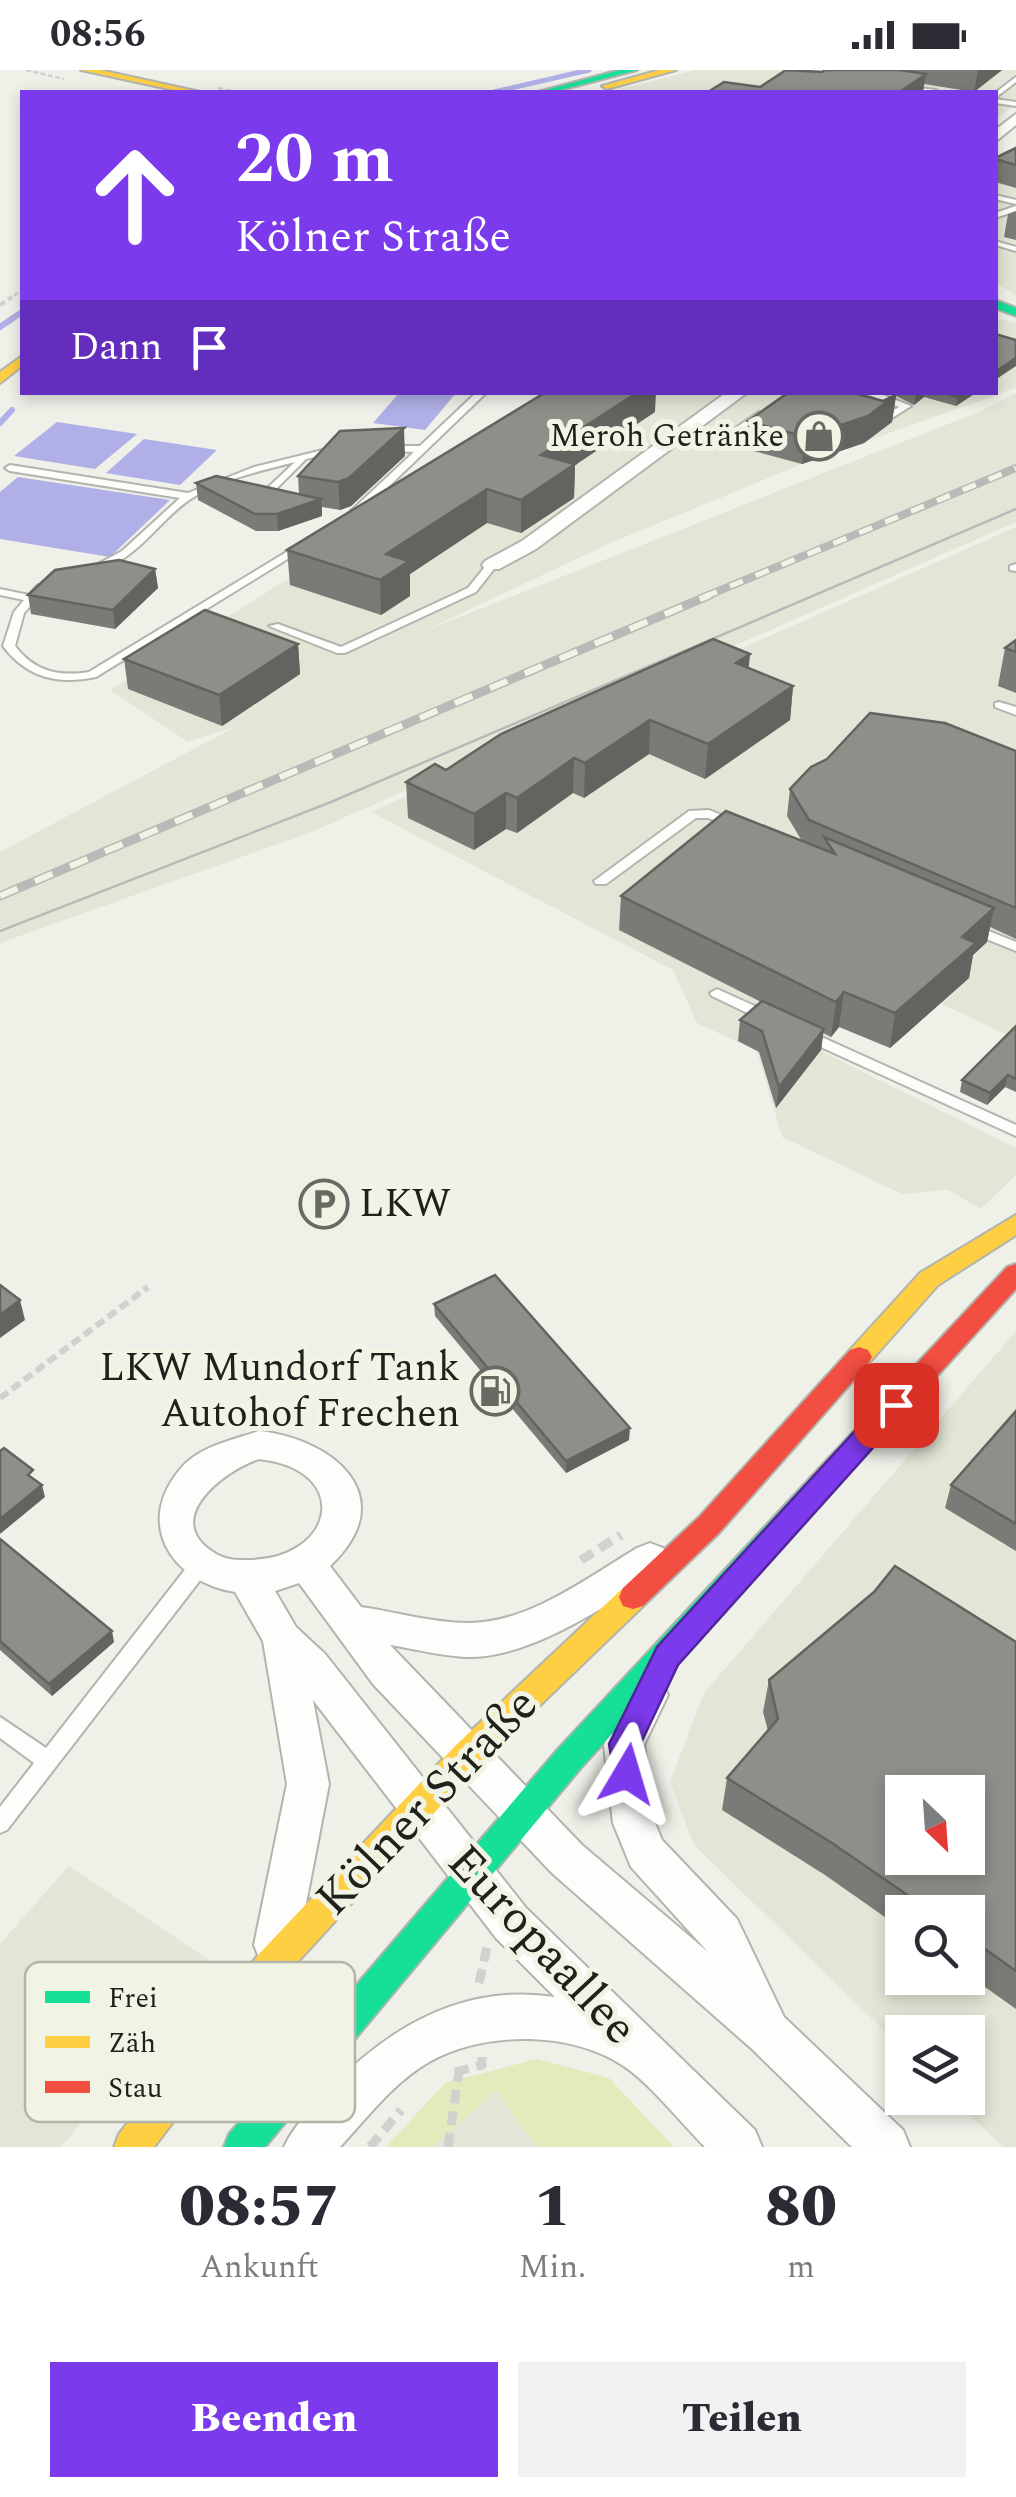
<!DOCTYPE html>
<html lang="de">
<meta charset="utf-8">
<style>
body{margin:0;font-family:Spectral,serif;background:#f2f2f3;color:#2b2b33;height:100vh;display:flex;flex-direction:column;font-size:38px;white-space:nowrap}
*{box-sizing:border-box;margin:0}
p{font-size:32px;color:#7c7c81}
.icon{flex:none;width:55px;height:55px;fill:none;stroke:currentColor;stroke-width:2;stroke-linecap:round;stroke-linejoin:round}
.map{position:relative;height:2077px;overflow:hidden}
.panel{display:flex;flex-direction:column;background:#fff;flex:1}
.panel>*{flex:none}
.top-card{position:absolute;left:20px;top:20px;width:978px;height:305px;border-radius:0px;box-shadow:0 5px 15px #0003;background:#7c3aed;color:#fff;overflow:hidden}
.needle{width:65px;rotate:155deg}
.fabs{position:absolute;left:885px;top:1705px;display:grid;gap:20px}
.fabs a{display:grid;place-items:center;width:100px;height:100px;border-radius:0px;background:#fff;box-shadow:0 5px 15px #0003;font-size:50px}
.pin{position:absolute;display:grid;place-items:center;width:85px;height:85px;color:#fff;margin:-42px;border-radius:20px;box-shadow:0 5px 15px #0006}
.me{position:absolute;width:110px;margin:-55px;rotate:7deg;stroke-linejoin:round;filter:drop-shadow(0 0 8px #0008)}
.turn{display:flex;align-items:center;gap:35px;height:210px;padding:0 50px;font-size:45px}
.turn .icon{width:130px;height:130px;stroke-width:2.5}
.turn b{display:block;font-size:70px;line-height:85px}
.then{display:flex;align-items:center;height:95px;padding:0 50px;background:#0003;gap:20px;font-size:38px}
.eta{display:flex;justify-content:space-evenly;align-items:center;height:170px;text-align:center}
.eta b{font-size:60px;font-weight:800;line-height:70px}
.button{display:flex;gap:20px;margin-top:auto;padding:20px 50px}
.button a{flex:1;height:115px;border-radius:0px;background:#7c3aed;color:#fff;font-size:40px;font-weight:800;line-height:115px;text-align:center}
.button a+a{background:#f2f2f3;color:#2b2b33}
.status{display:flex;justify-content:space-between;align-items:center;height:70px;padding:0 50px;background:#fff;direction:ltr}
.status svg{height:28px;fill:currentColor}
.map>svg:first-child{display:block}
</style>
<div class="status"><b>08:56</b><svg viewBox="0 0 49 12"><path d="M0 12V9h3v3zM5 12V6h3v6zM10 12V3h3v9zM15 12V0h3v12zM26 1h20v11H26zM47 4h2v5h-2z"/></svg></div>
<div class="map">
<svg width="1016" height="2077" viewBox="0 0 1016 2077">
<rect width="100%" height="100%" fill="#eff0e8"/>
<!-- built -->
<g fill="#e3e6d6" fill-rule="evenodd">
<polygon points="696,0 1016,0 1016,33 995,51 995,22 607,22"/>
<polygon points="1016,75 1016,226 995,212 995,92"/>
<polygon points="995,248 1016,253 1016,318 802,394 608,474 422,562 981,341 1016,323 1016,452 309,763 0,873 0,782 237,656 188,672 110,620 586,323 995,322"/>
<polygon points="1016,457 1016,969 880,905 821,981 1016,1078 1016,1105 981,1139 948,1120 902,1124 782,1067 757,981 697,953 673,900 371,742"/>
<path d="M 1016,1261 L 1016,2077 L 1003,2077 L 952,2028 L 968,2028 L 968,1962 L 902,1962 L 902,1978 L 694,1775 L 670,1712 L 704,1623 ZM 902,1722 L 968,1722 L 968,1788 L 902,1788 ZM 902,1842 L 968,1842 L 968,1908 L 902,1908 Z"/>
<polygon points="69,1796 209,1890 151,1970 61,2077 0,2077 0,1874"/>
<polygon points="530,1990 656,2077 405,2077"/>
</g>
<!-- green -->
<polygon fill="#e2ebbb" points="537,1989 609,2008 674,2077 536,2077 497,2020 432,2077 386,2077 445,2013"/>
<!-- water -->
<g fill="#b0afe7">
<polygon points="400,322 456,322 456,323 425,360 373,353"/>
<polygon points="57,352 137,364 95,399 14,386"/>
<polygon points="144,369 217,380 180,415 106,403"/>
<polygon points="18,407 170,430 110,487 0,469 0,422"/>
</g>
<g fill="none" stroke-linecap="round" stroke-linejoin="round">
<!-- stream-far1 -->
<polyline stroke="#b0afe7" stroke-width="5" points="494,22 589,0"/>
<!-- stream -->
<g stroke="#b0afe7" stroke-width="6">
<polyline points="0,257 22,242"/>
<polyline points="0,353 12,340"/>
</g>
<!-- lane casing -->
<g stroke="#b2b4ae" stroke-width="4">
<g id="lane">
<polygon points="1016,7 1016,12 995,28 995,23"/>
<polygon points="903,16 936,20 939,22 901,19"/>
<polygon points="995,29 1016,32 1016,36 995,33"/>
<polygon points="995,125 1016,130 1016,134 995,129"/>
<polygon points="1016,136 1016,141 995,148 995,143"/>
<polygon points="995,171 1016,177 1016,181 995,175"/>
<polygon points="477,322 487,322 359,445 351,445 351,441 414,382 388,381 383,378 385,376 420,376"/>
<polygon points="862,322 876,322 911,336 884,353 873,352 873,348 880,348 899,337"/>
<polygon points="759,342 767,344 727,372 721,372 721,368"/>
<path d="M 335,377 L 340,380 L 338,382 L 306,389 L 268,427 L 260,425 L 295,392 C 260,401 219,410 189,430 C 158,452 140,486 102,499 L 97,496 L 98,494 L 122,481 L 180,428 L 10,401 L 5,398 L 10,395 L 188,423 L 254,397 Z"/>
<path d="M 298,475 L 307,477 L 96,607 C 58,615 27,608 3,576 L 14,542 L 24,530 L 0,525 L 0,519 L 29,525 L 38,515 L 46,515 L 46,519 L 24,543 L 15,576 C 34,601 58,607 89,602 Z"/>
<polygon points="488,493 497,495 476,522 345,583 337,583 269,556 278,554 341,577 468,518"/>
<polygon points="1016,494 1016,501 1010,500 1010,496"/>
<polygon points="999,632 1016,637 1016,645 995,637 995,633"/>
<polygon points="709,740 744,754 738,758 708,748 696,748 606,814 596,814 594,811 689,741"/>
<polygon points="969,853 1016,872 1016,881 964,860 962,857 964,854"/>
<polygon points="717,919 772,944 774,947 767,952 762,950 712,926 710,923"/>
<polygon points="806,960 1016,1055 1016,1066 801,968 799,965"/>
<polygon points="201,1486 208,1488 210,1494 208,1500 7,1760 0,1763 0,1737 34,1693 0,1668 0,1647 46,1678 194,1488"/>
</g>
</g>
<!-- street casing -->
<g stroke="#b2b4ae" stroke-width="4">
<g id="street">
<polygon points="1016,44 1016,55 995,72 995,60"/>
<polygon points="727,322 748,322 536,479 499,499 485,499 482,495 485,491 522,471"/>
<path d="M 259,1361 C 334,1369 403,1427 330,1496 L 361,1537 C 396,1542 434,1553 468,1553 C 529,1553 587,1508 637,1478 L 650,1473 L 663,1478 L 669,1489 L 663,1500 C 610,1533 531,1589 466,1587 C 441,1586 415,1579 390,1575 L 582,1775 L 708,1882 L 631,1797 L 613,1753 L 604,1675 L 634,1612 L 648,1607 L 662,1612 L 668,1625 L 644,1675 L 655,1753 L 662,1770 L 737,1849 L 784,1947 L 903,2060 L 910,2077 L 852,2077 L 752,1979 L 552,1803 L 373,1614 L 299,1513 L 275,1521 L 296,1557 L 325,1584 L 526,1838 L 755,2060 L 762,2077 L 705,2077 C 682,2054 648,2011 622,1995 C 569,1961 484,1961 429,1992 C 394,2012 367,2048 340,2077 L 284,2077 C 294,2055 311,2040 327,2022 C 388,1957 463,1913 555,1927 L 496,1868 L 313,1630 L 329,1714 L 298,1875 L 292,1890 L 276,1897 L 260,1890 L 254,1875 L 287,1714 L 263,1571 L 235,1522 C 171,1512 133,1452 182,1397 C 201,1376 233,1370 259,1361 ZM 259,1389 C 355,1400 334,1490 248,1490 C 237,1490 228,1490 218,1485 C 158,1452 221,1402 259,1389 Z"/>
</g>
</g>
<!-- fast casing -->
<g stroke="#b2b4ae" stroke-width="4">
<g id="fast">
<polygon points="620,0 637,0 553,22 538,22"/>
<polygon points="995,230 1016,238 1016,246 995,238"/>
<polygon points="822,1403 832,1406 836,1414 832,1422 580,1699 265,2077 224,2077 229,2064 558,1679 812,1406"/>
</g>
</g>
<!-- slow casing -->
<g stroke="#b2b4ae" stroke-width="4">
<g id="slow">
<polygon points="81,0 100,0 200,22 183,22"/>
<polygon points="660,0 676,0 607,19 602,16"/>
<polygon points="22,286 22,296 0,313 0,302"/>
<polygon points="1016,1145 1016,1165 938,1215 868,1294 859,1297 850,1294 846,1287 850,1280 920,1203"/>
<polygon points="633,1515 643,1518 647,1527 643,1536 478,1695 283,1908 154,2077 114,2077 119,2064 259,1884 456,1675 623,1518"/>
</g>
</g>
<!-- jam casing -->
<g stroke="#b2b4ae" stroke-width="4">
<g id="jam">
<polygon points="1016,1194 1016,1219 832,1422 822,1425 812,1422 808,1414 812,1406 1007,1197"/>
<polygon points="859,1277 868,1280 872,1287 868,1294 719,1463 643,1536 633,1539 623,1536 619,1527 623,1518 699,1447 850,1280"/>
</g>
</g>
<!-- path-far3 -->
<g stroke="#d1d1cf" stroke-width="2.5" stroke-dasharray="5 2.5" stroke-linecap="butt">
<polyline points="26,0 64,9"/>
<polyline points="218,18 236,22"/>
<polyline points="8,230 22,220"/>
</g>
<!-- path-far2 -->
<polyline stroke="#d1d1cf" stroke-width="4" stroke-dasharray="6 4" stroke-linecap="butt" points="0,235 12,227"/>
<!-- path-far1 -->
<polyline stroke="#d1d1cf" stroke-width="6" stroke-dasharray="10 5" stroke-linecap="butt" points="0,1328 148,1217"/>
<!-- path -->
<g stroke="#d1d1cf" stroke-width="9" stroke-dasharray="14 8" stroke-linecap="butt">
<polyline points="581,1490 621,1465"/>
<polyline points="479,1913 487,1877"/>
<polyline points="455,2002 482,1995 482,1985"/>
<polyline points="370,2077 401,2040"/>
<polyline points="448,2077 459,2001"/>
</g>
<!-- lane -->
<use href="#lane" fill="#fdfdfc" fill-rule="evenodd"/>
<!-- street -->
<use href="#street" fill="#fdfdfc" fill-rule="evenodd"/>
<!-- fast -->
<use href="#fast" fill="#16e098" fill-rule="evenodd"/>
<!-- slow -->
<use href="#slow" fill="#ffcf43" fill-rule="evenodd"/>
<!-- jam -->
<use href="#jam" fill="#f24e42" fill-rule="evenodd"/>
<!-- tram -->
<polyline stroke="#b9bab8" stroke-width="2.5" points="0,861 331,732 1016,439"/>
<!-- rail-far1 casing -->
<g stroke="#b9bab8" stroke-width="8">
<polyline id="rail-far1" points="704,527 1016,398"/>
</g>
<!-- rail casing -->
<g stroke="#b9bab8" stroke-width="9">
<polyline id="rail" points="0,826 710,525"/>
</g>
<!-- rail-far1 -->
<use href="#rail-far1" stroke="#f1f4e5" stroke-width="5" stroke-dasharray="14" stroke-linecap="butt"/>
<!-- rail -->
<use href="#rail" stroke="#f1f4e5" stroke-width="6" stroke-dasharray="19" stroke-linecap="butt"/>
</g>
<!-- wall -->
<g fill="#7a7b76">
<polygon points="825,0 1002,0 974,22 924,14 923,22 708,22 760,17 822,2"/>
<polygon points="1016,78 1016,118 995,112 995,88"/>
<polygon points="1016,141 1016,170 1004,167 1008,144"/>
<polygon points="887,322 977,322 956,336 924,327 914,335 896,326 892,352 864,373 802,394 746,379 748,351 883,331 894,326"/>
<polygon points="655,342 575,395 574,428 521,463 487,453 410,504 410,526 381,545 290,515 287,480"/>
<polygon points="405,386 351,436 340,440 322,437 322,446 278,461 256,461 198,430 196,413 299,424 298,406"/>
<polygon points="155,499 158,518 115,559 31,544 28,525"/>
<polygon points="1016,570 1016,623 998,616 1005,578"/>
<polygon points="298,574 300,604 222,656 128,619 124,589"/>
<polygon points="749,598 793,616 790,650 705,709 649,684 584,728 573,723 517,763 506,759 474,780 408,748 406,712"/>
<polygon points="1016,681 1016,869 990,857 987,872 973,885 969,908 890,978 839,957 831,967 823,963 821,980 776,1038 759,982 738,971 740,950 761,932 619,860 621,826 802,771 787,746 790,719"/>
<polygon points="1016,956 1016,1022 1005,1017 987,1035 960,1022 962,1010"/>
<polygon points="434,1234 629,1370 566,1403 435,1246"/>
<polygon points="1016,1341 1016,1481 945,1438 951,1415"/>
<polygon points="0,1469 114,1572 52,1626 0,1580"/>
<polygon points="1016,1572 1016,1939 968,1905 968,1842 902,1842 902,1859 825,1805 722,1740 727,1708 768,1661 763,1642 769,1610"/>
</g>
<!-- shaded-wall -->
<g fill="#636460">
<polygon points="978,0 1002,0 974,22"/>
<polygon points="926,4 923,22 900,22"/>
<polygon points="1016,288 1016,296 995,310 995,302"/>
<polygon points="638,322 656,322 655,342 575,395 574,428 521,463 521,430 541,385"/>
<polygon points="919,322 925,322 924,327 914,335 916,325"/>
<polygon points="964,322 977,322 956,336 958,327"/>
<polygon points="896,325 892,352 864,373 802,394 805,367"/>
<polygon points="404,358 405,386 351,436 340,440 338,412"/>
<polygon points="487,419 487,453 410,504 410,526 381,545 380,510 386,484"/>
<polygon points="321,429 322,446 278,461 277,444"/>
<polygon points="155,499 158,518 115,559 113,540"/>
<polygon points="298,574 300,604 222,656 219,625"/>
<polygon points="750,584 747,618 736,593"/>
<polygon points="793,616 790,650 705,709 708,674"/>
<polygon points="650,650 649,684 584,728 585,693"/>
<polygon points="574,688 573,723 517,763 517,728"/>
<polygon points="506,723 506,759 474,780 474,744"/>
<polygon points="994,838 987,872 973,885 969,908 890,978 895,943 962,867"/>
<polygon points="844,922 839,957 831,967 836,932"/>
<polygon points="824,959 821,980 776,1038 779,1017"/>
<polygon points="1008,1005 1005,1017 987,1035 990,1023"/>
<polygon points="20,1230 25,1250 0,1268 0,1245"/>
<polygon points="630,1358 629,1370 566,1403 566,1391"/>
<polygon points="42,1415 45,1427 0,1464 0,1449"/>
<polygon points="112,1561 114,1572 52,1626 49,1614"/>
</g>
<!-- building -->
<g fill="#8e8f89" stroke="#636460" stroke-width="2.5" fill-rule="evenodd">
<polygon points="786,0 822,2 825,0 900,0 926,4 900,22 708,22 724,12 760,17"/>
<polygon points="1016,78 1016,95 995,89 995,88"/>
<polygon points="995,264 1016,270 1016,288 995,302"/>
<polygon points="546,322 638,322 541,385 575,394 521,430 487,419 386,484 409,491 380,510 287,480"/>
<polygon points="789,322 850,322 883,331 896,325 868,346 805,367 748,351"/>
<polygon points="943,322 964,322 958,327"/>
<polygon points="404,358 349,408 338,412 298,406 340,361"/>
<polygon points="216,406 321,429 277,444 255,444 196,413"/>
<polygon points="119,490 155,499 113,540 28,525 55,500"/>
<polygon points="205,540 298,574 219,625 124,589"/>
<polygon points="713,569 750,584 736,593 793,616 708,674 650,650 585,693 574,688 517,728 506,723 474,744 406,712 435,694 446,700 501,664"/>
<polygon points="1016,570 1016,582 1005,578"/>
<polygon points="870,643 945,653 1016,681 1016,838 809,750 790,719 811,697 827,689"/>
<polygon points="726,741 835,784 824,767 994,838 962,867 976,873 895,943 844,922 836,932 621,826"/>
<polygon points="762,931 824,959 779,1017 762,961 740,950"/>
<polygon points="1016,956 1016,1009 1008,1005 990,1023 962,1010"/>
<polygon points="495,1205 630,1358 566,1391 434,1234"/>
<polygon points="0,1215 20,1230 0,1245"/>
<polygon points="1016,1341 1016,1454 951,1415"/>
<polygon points="4,1378 33,1400 28,1405 42,1415 0,1449 0,1381"/>
<polygon points="0,1469 112,1561 49,1614 0,1571"/>
<path d="M 895,1496 L 1016,1572 L 1016,1901 L 968,1867 L 968,1842 L 932,1842 L 832,1773 L 727,1708 L 778,1649 L 769,1610 L 874,1522 ZM 902,1722 L 968,1722 L 968,1788 L 902,1788 Z"/>
</g>
<!-- route -->
<polygon fill="#7c3aed" stroke="#51269a" stroke-width="2.5" points="896,1324 905,1327 909,1335 905,1342 678,1595 640,1675 642,1704 638,1715 627,1719 616,1715 609,1674 657,1577 886,1327"/>
<!-- icons -->
<defs>
<g id="shop-ring" transform="scale(2.5)"><circle r="9.5" fill="#f1f4e5" stroke="#686963" stroke-width="1.5"/><path d="M-5-2.5h2.3a2.7 3.5 0 0 1 5.4 0H5L5.5 6h-11ZM-1.5-2.5h3a1.5 2.3 0 0 0-3 0Z" fill="#686963"/></g>
<g id="parking-ring" transform="scale(2.5)"><circle r="9.5" fill="#f1f4e5" stroke="#686963" stroke-width="1.5"/><path d="M-3.5-5.5H1a3.5 3.5 0 0 1 0 7H-1V5.5H-3.5ZM-1-3.4V-.6H.8a1.4 1.4 0 0 0 0-2.8Z" fill="#686963"/></g>
<g id="fuel-ring" transform="scale(2.5)"><circle r="9.5" fill="#f1f4e5" stroke="#686963" stroke-width="1.5"/><path d="M-5.5-6h7V0h2V4h1.3V-2.5L3-4.5l.8-.8L6-3V5H2.5V1h-1V6h-7ZM-4.2-4.7v3.2H.2V-4.7Z" fill="#686963"/></g>
</defs>
<g fill-rule="evenodd">
<use href="#shop-ring" x="819" y="366"/>
<use href="#parking-ring" x="324" y="1134"/>
<use href="#fuel-ring" x="495" y="1321"/>
</g>
<g text-anchor="middle" dominant-baseline="central" stroke-width="10" stroke-linejoin="round" paint-order="stroke">
<!-- far-poi labels -->
<g font-size="32" fill="#20211c" stroke="#f1f4e5" text-anchor="end">
<text x="784" y="366">Meroh Getränke</text>
</g>
<!-- poi labels -->
<g font-size="40" fill="#20211c" stroke="#f1f4e5" text-anchor="start">
<text x="359" y="1134">LKW</text>
<text x="460" y="1298" text-anchor="end">LKW Mundorf Tank<tspan x="460" dy="46">Autohof Frechen</tspan></text>
</g>
<!-- near-street labels -->
<g font-size="48" fill="#20211c" stroke="#f1f4e5">
<text transform="translate(427 1732) rotate(-46)">Kölner Straße</text>
<text transform="translate(542 1875) rotate(47)">Europaallee</text>
</g>
</g>
<!-- legend -->
<rect x="25" y="1892" width="330" height="160" rx="15" fill="#f1f4e5" stroke="#b2b5a9" stroke-width="2.5"/>
<rect x="45" y="1921" width="45" height="12" fill="#16e098"/>
<rect x="45" y="1966" width="45" height="12" fill="#ffcf43"/>
<rect x="45" y="2011" width="45" height="12" fill="#f24e42"/>
<g font-size="28" fill="#20211c">
<text x="108" y="1937">Frei</text>
<text x="108" y="1982">Zäh</text>
<text x="108" y="2027">Stau</text>
</g>
</svg>
<div class="fabs">
<a><svg class="needle" viewBox="-14 -14 28 28"><path d="M0-13l5 13h-10z" fill="#e53935"/><path d="M0 13l5-13h-10z" fill="#7c7c81"/></svg></a>
<a><svg class="icon" aria-label="search" viewBox="0 0 24 24"><circle cx="10" cy="10" r="6"/><path d="M15 15l6 6"/></svg></a>
<a><svg class="icon" aria-label="layers" viewBox="0 0 24 24"><path d="M12 4l9 5-9 5-9-5zM3 14l9 5 9-5"/></svg></a>
</div>
<div class="pin" style="left:896px;top:1335px;background:#d93025"><svg class="icon" aria-label="arrive" viewBox="0 0 24 24"><path d="M6 21V4h12l-3 4 3 4H6"/></svg></div>
<svg class="me" style="left:627px;top:1704px" viewBox="-20 -20 40 40"><path d="M0-17L14 15 0 8-14 15z" fill="#7c3aed" stroke="#fff" stroke-width="4"/></svg>
<div class="top-card">
<div class="turn"><svg class="icon" aria-label="ahead" viewBox="0 0 24 24"><path d="M12 20V5M6 11l6-6 6 6"/></svg><div><b>20 m</b>Kölner Straße</div></div>
<div class="then">Dann<svg class="icon" aria-label="arrive" viewBox="0 0 24 24"><path d="M6 21V4h12l-3 4 3 4H6"/></svg></div>
</div>
</div>
<section class="panel">
<div class="eta">
<div><b>08:57</b><p>Ankunft</p></div>
<div><b>1</b><p>Min.</p></div>
<div><b>80</b><p>m</p></div>
</div>
<div class="button"><a>Beenden</a><a>Teilen</a></div>
</section>
